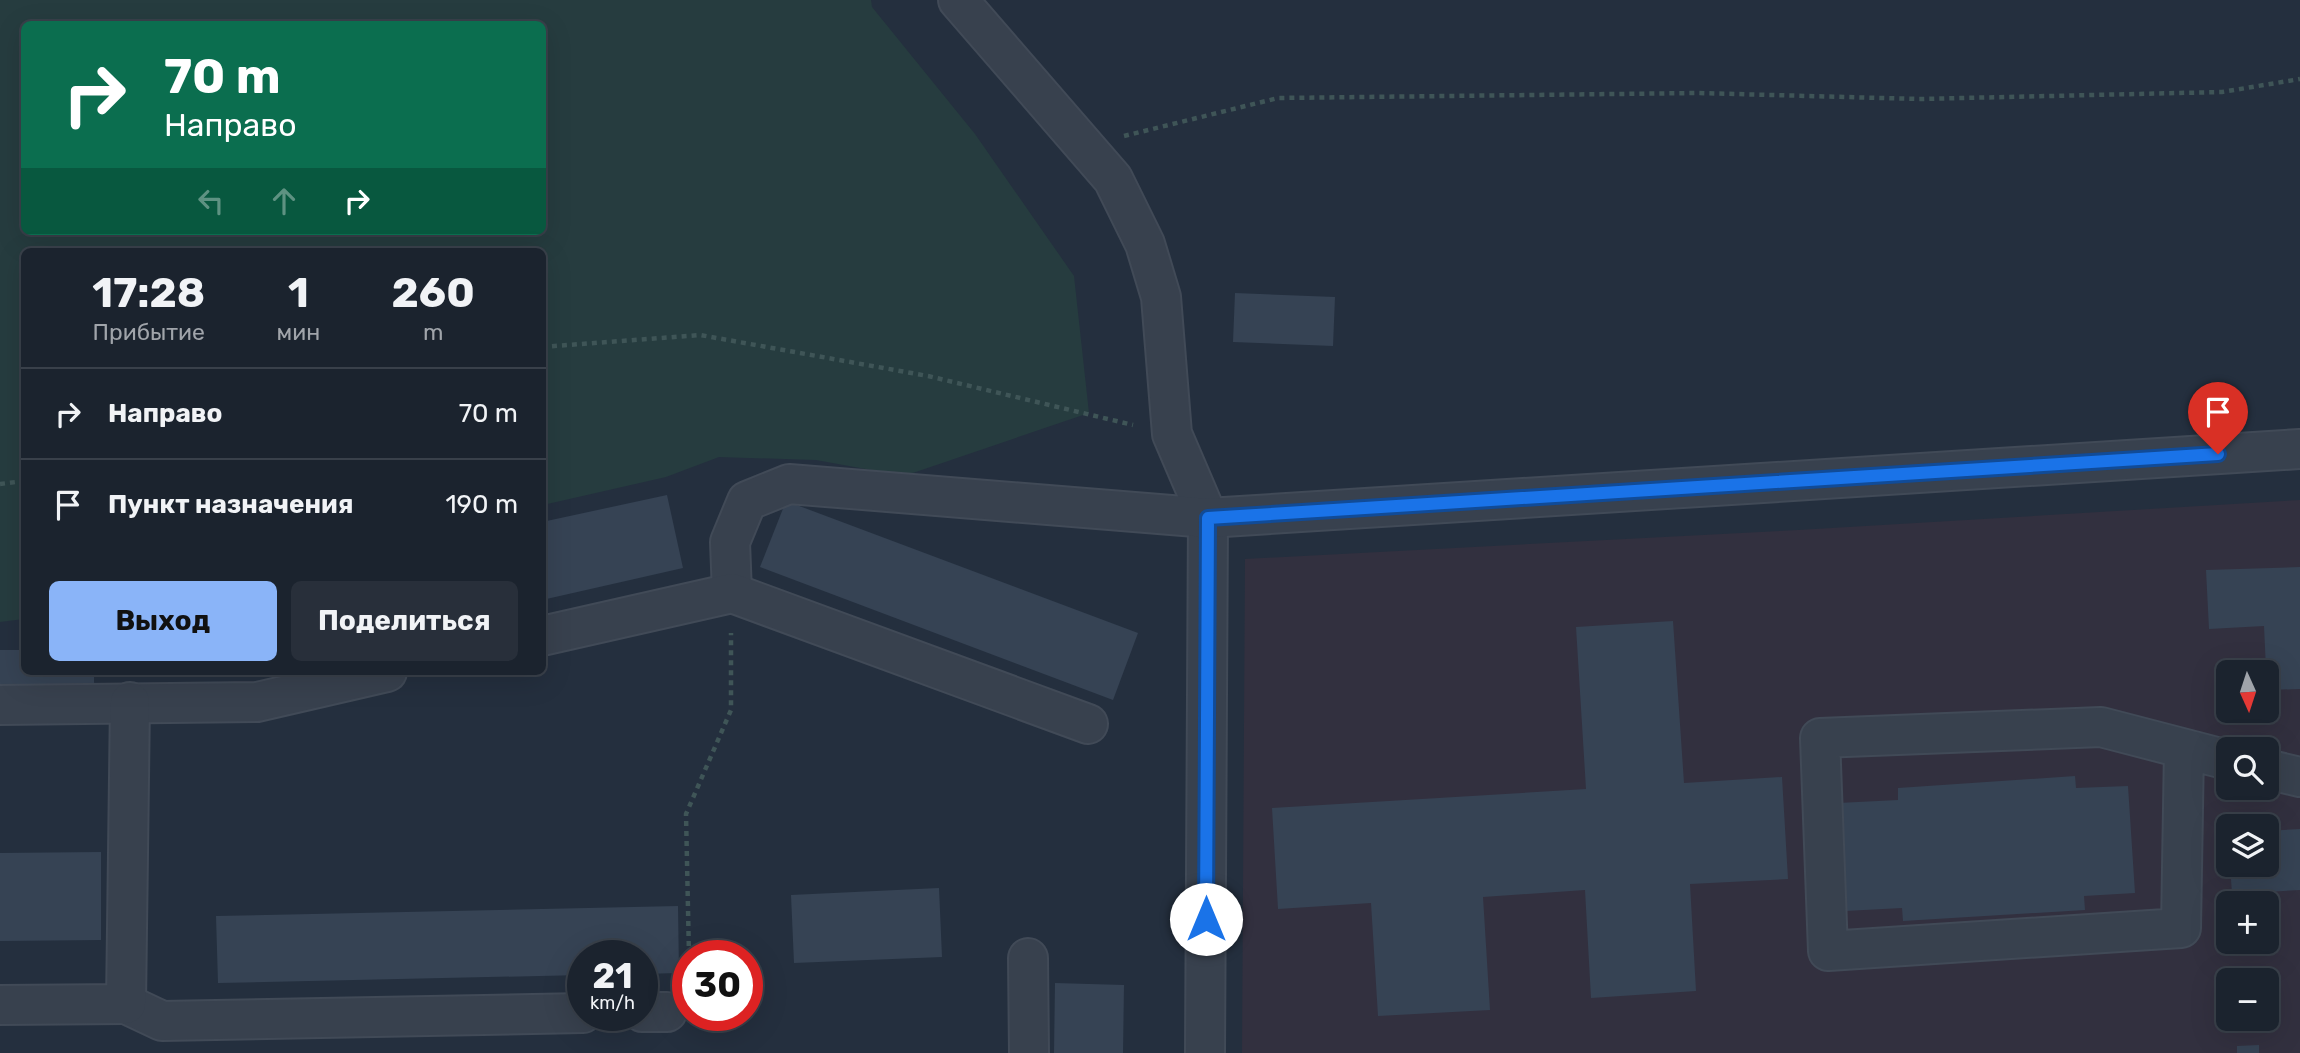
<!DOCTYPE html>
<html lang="ru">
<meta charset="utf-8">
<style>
body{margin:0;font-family:Rubik,sans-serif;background:#282f3a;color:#f1f3f6;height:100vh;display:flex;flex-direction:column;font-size:26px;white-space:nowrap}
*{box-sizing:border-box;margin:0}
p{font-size:23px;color:#a0a4aa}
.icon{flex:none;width:38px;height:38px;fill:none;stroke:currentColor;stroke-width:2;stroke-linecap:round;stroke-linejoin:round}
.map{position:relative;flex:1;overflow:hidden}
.drawer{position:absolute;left:21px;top:248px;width:525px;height:427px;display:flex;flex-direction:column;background:#1b232e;border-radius:10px;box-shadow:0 7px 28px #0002,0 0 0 2px #39404a}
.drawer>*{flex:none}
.top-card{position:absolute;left:21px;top:21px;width:525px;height:214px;border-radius:10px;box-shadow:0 7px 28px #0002,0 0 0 2px #39404a;background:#0b6e4f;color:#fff;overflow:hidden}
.needle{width:46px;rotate:177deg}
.tools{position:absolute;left:2216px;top:660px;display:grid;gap:14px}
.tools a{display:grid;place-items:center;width:63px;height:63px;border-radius:10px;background:#1b232e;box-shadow:0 7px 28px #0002,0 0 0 2px #39404a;font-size:35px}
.speed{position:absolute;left:567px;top:940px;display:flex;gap:14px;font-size:35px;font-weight:700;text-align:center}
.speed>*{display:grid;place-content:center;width:91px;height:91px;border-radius:50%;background:#1b232e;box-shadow:0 7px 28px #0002,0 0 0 2px #39404a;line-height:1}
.speed small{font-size:18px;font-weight:400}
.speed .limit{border:10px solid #d22;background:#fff;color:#111}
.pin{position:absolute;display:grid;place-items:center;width:60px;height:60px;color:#fff;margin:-72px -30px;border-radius:50% 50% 50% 0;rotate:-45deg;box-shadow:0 0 7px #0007}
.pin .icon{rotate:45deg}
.me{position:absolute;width:77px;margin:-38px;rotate:0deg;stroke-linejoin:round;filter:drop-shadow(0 0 5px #0008)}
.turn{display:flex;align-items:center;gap:24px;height:147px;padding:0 28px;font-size:32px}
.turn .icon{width:91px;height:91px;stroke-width:2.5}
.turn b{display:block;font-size:49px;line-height:60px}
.lanes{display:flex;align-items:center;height:66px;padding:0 28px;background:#0003;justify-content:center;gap:35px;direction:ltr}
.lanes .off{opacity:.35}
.eta{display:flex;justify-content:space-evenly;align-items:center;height:119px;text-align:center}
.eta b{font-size:42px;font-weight:700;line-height:49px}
.action{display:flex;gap:14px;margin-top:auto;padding:14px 28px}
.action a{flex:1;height:80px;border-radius:10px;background:#8ab4f8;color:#111;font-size:28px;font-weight:700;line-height:80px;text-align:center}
.action a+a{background:#282f3a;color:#f1f3f6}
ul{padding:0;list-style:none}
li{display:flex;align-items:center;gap:21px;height:91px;padding:0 28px;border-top:2px solid #39404a}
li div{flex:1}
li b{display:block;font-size:26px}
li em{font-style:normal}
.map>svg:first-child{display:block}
</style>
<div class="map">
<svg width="2300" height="1053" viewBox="0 0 2300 1053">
<rect width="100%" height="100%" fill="#242f3e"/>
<!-- medical -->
<path fill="#32303f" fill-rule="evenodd" d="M 2300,500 L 2300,1053 L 1242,1053 L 1245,559 L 1798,530 ZM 2228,672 L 2266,672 L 2266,710 L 2228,710 ZM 2228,749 L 2266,749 L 2266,788 L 2228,788 ZM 2228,826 L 2266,826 L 2266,864 L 2228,864 ZM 2228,903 L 2266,903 L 2266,942 L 2228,942 ZM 2228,980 L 2266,980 L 2266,1018 L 2228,1018 Z"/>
<!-- green -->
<path fill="#263c3f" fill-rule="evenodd" d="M 0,0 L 871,0 L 872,7 L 975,134 L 1074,276 L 1089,413 L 904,476 L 816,460 L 719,457 L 666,477 L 543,505 L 542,252 L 24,252 L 24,619 L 0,622 ZM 24,24 L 542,24 L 542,231 L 24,231 Z"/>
<!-- building -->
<g fill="#364354">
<polygon points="1235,293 1335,297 1333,346 1233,342"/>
<polygon points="667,495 683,568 542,600 542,522"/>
<polygon points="786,501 1138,633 1113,700 760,567"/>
<polygon points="2300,567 2300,689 2267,690 2264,626 2209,629 2206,570"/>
<polygon points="1673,621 1684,783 1782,777 1788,879 1690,884 1696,991 1591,998 1585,890 1483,897 1490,1010 1378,1016 1371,903 1278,909 1272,808 1586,789 1576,627"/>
<polygon points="0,650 24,650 24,672 94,672 94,686 0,686"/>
<polygon points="2075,776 2076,788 2128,786 2135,893 2084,896 2085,910 1903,921 1902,908 1845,911 1838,803 1898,800 1898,788"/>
<polygon points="2300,829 2300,890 2232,894 2230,864 2266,864 2266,831"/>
<polygon points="101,852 101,940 0,941 0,853"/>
<polygon points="939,888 942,957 794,963 791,895"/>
<polygon points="678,906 679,973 642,974 642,956 583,956 583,975 218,983 216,916"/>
<polygon points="1055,983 1124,985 1123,1053 1054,1053"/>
<polygon points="2259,1045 2259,1053 2237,1053 2237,1046"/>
</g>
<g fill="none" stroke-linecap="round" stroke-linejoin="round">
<!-- minor casing -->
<g stroke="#414a57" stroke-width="42">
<g id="minor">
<polyline points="958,0 1113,179 1145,244 1161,297 1172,434 1208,518 1205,1053"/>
<polyline points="732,593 730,542 747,501 789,484 1208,518 2300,449"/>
<polyline points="542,636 732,593 1088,724"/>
<polyline points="0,705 257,702 387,672"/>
<polyline points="2184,749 2181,928 1828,951 1820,738 2101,727 2228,760"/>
<polyline points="2266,769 2300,777"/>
<polyline points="1028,958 1029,1053"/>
<polyline points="126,1004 162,1021 583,1013"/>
<polyline points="0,1005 126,1004 130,702"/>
<polyline points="642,1012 667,1012"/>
</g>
</g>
<!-- path -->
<g stroke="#3f5557" stroke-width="4.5" stroke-dasharray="5 5" stroke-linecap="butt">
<polyline points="1124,136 1278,98 1698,93 1919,99 2222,92 2300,79"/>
<polyline points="542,347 700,335 928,376 1133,425"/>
<polyline points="0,484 24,481"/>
<polyline points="689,956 686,814 731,710 731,633"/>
</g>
<!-- minor -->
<use href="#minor" stroke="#38414e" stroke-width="38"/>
</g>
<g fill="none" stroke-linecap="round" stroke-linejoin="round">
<!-- route casing -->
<g stroke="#114b97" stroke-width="18">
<polyline id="route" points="1206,919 1208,518 2218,454"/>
</g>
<!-- route -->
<use href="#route" stroke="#1a73e8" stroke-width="12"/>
</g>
</svg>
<div class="tools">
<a><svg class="needle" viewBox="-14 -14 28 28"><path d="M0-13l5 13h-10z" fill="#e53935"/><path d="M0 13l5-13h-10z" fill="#a0a4aa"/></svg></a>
<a><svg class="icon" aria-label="search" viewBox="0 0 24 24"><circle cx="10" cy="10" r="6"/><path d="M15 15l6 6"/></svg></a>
<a><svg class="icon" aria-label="layers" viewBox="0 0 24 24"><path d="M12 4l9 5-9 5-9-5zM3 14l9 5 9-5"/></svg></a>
<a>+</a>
<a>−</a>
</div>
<div class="speed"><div>21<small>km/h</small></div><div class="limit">30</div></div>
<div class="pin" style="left:2218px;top:454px;background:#d93025"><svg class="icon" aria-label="arrive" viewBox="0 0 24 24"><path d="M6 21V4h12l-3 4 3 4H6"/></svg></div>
<svg class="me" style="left:1206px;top:919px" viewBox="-20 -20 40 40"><circle r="19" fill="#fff"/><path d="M0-13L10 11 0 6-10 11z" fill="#1a73e8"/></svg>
<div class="top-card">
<div class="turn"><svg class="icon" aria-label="right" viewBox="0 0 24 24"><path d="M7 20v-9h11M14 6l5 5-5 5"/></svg><div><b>70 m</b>Направо</div></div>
<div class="lanes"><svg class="icon off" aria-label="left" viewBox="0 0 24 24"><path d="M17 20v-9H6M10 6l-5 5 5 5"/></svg><svg class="icon off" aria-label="ahead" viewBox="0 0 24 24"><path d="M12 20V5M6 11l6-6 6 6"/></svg><svg class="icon" aria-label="right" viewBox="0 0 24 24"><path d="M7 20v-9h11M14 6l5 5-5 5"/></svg></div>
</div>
<section class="drawer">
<div class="eta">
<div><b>17:28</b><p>Прибытие</p></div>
<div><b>1</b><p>мин</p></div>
<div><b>260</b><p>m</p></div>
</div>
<ul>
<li><svg class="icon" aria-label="right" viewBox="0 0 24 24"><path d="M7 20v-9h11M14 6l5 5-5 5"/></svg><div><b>Направо</b></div><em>70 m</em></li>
<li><svg class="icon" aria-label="arrive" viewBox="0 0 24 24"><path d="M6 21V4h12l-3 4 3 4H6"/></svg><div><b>Пункт назначения</b></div><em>190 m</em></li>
</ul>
<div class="action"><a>Выход</a><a>Поделиться</a></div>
</section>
</div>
